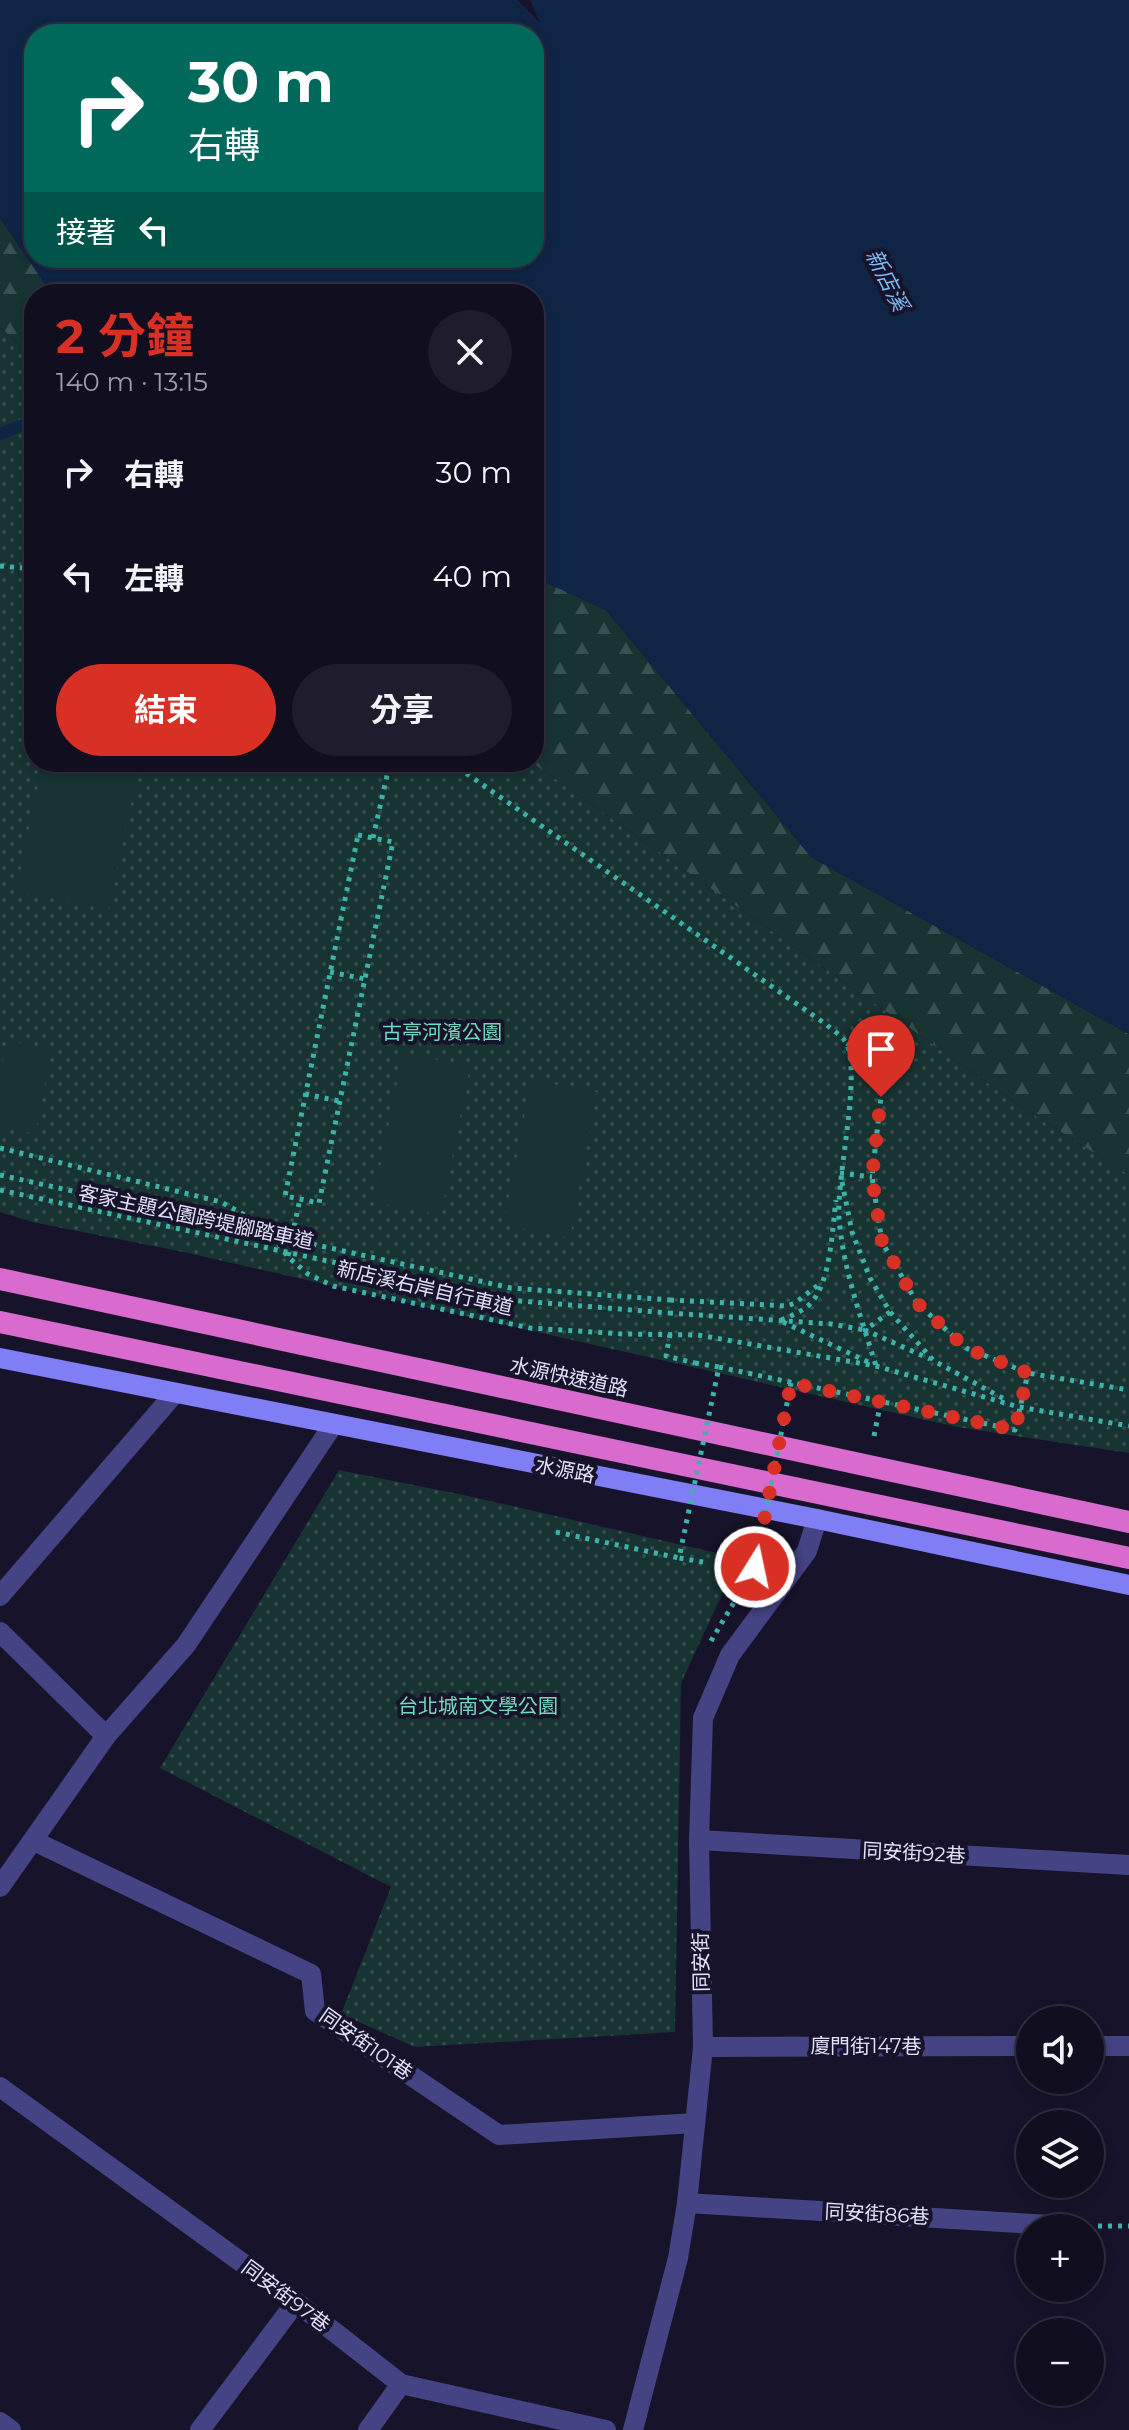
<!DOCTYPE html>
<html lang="zh-TW">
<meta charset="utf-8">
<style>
body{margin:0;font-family:Montserrat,"Noto Sans TC",sans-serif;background:#1e1c2d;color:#f1f3f6;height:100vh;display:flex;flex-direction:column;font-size:30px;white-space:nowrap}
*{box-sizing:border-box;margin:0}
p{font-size:26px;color:#9c9ca5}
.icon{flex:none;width:44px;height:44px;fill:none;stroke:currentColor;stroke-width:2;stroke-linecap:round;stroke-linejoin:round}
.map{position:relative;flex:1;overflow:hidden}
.sheet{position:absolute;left:24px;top:284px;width:520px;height:488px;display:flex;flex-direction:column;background:#110e20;border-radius:32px;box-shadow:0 4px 12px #0003,0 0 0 2px #302e3e}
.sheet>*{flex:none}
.top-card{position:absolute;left:24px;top:24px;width:520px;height:244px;border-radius:32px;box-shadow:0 4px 12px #0003,0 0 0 2px #302e3e;background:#00695c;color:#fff;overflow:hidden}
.fabs{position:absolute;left:1016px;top:2006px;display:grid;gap:16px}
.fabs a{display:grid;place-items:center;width:88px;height:88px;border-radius:50%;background:#110e20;box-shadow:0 4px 12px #0003,0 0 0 2px #302e3e;font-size:40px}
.pin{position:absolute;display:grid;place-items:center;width:68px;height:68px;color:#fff;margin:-82px -34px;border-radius:50% 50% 50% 0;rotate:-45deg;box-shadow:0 0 8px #0007}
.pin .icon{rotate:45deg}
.me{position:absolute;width:88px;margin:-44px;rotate:10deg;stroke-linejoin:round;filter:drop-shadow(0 0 6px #0008)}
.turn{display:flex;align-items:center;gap:28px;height:168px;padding:0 32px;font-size:36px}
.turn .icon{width:104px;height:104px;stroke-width:2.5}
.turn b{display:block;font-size:56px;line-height:68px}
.then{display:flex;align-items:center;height:76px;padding:0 32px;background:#0003;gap:16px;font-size:30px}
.round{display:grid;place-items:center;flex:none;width:84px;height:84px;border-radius:42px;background:#1e1c2d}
.overview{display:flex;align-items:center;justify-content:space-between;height:136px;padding:0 32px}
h1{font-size:48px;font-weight:700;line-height:60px;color:#d93025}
.primary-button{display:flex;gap:16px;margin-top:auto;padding:16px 32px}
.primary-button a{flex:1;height:92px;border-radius:48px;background:#d93025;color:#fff;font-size:32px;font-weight:700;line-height:92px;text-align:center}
.primary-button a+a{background:#1e1c2d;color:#f1f3f6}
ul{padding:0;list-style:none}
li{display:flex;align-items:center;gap:24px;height:104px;padding:0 32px}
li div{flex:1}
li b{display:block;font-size:30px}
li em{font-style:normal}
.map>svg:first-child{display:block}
</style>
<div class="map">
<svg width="1129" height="2430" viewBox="0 0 1129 2430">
<defs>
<pattern id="forest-firs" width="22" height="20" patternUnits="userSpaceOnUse" patternTransform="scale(2)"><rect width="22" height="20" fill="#173332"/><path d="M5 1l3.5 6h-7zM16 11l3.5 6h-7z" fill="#385051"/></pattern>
<pattern id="park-dots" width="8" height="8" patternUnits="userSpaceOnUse" patternTransform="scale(2)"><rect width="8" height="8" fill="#173332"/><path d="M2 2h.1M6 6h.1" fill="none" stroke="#385051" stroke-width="1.8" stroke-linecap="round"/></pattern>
</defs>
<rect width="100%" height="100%" fill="#17132a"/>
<!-- forest -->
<g fill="url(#forest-firs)">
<polygon points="0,218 52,294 34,294 34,359 0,327"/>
<polygon points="534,577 606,610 811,857 1129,1034 1129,1175 1026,1110 531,762 534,762"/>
</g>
<!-- park -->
<g fill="url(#park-dots)">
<polygon points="0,327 34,359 34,762 531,762 1026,1110 1129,1175 1129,1453 957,1427 183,1252 32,1222 0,1212"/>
<polygon points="339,1470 464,1495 739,1558 681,1683 675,2032 415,2047 341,2014 391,1887 160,1768"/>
</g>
<!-- pitch -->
<g fill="#173332">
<polygon points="43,762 139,762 109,910 16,891"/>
<polygon points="7,1040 52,1050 35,1134 0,1127 0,1076"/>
<polygon points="403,1053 470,1066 441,1215 373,1202"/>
<polygon points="531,1080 597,1092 570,1238 504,1225"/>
</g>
<!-- water -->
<path fill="#102546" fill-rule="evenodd" d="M 0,0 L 518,0 L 540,23 L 530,0 L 1129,0 L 1129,1034 L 811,857 L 606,610 L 534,577 L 534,294 L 52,294 L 0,218 ZM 34,34 L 534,34 L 534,258 L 34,258 Z"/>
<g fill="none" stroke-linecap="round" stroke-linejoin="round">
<!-- stream -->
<polyline stroke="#102546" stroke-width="12" points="0,434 34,420"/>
<!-- path -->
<g stroke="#3cb3aa" stroke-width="5" stroke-dasharray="4 6" stroke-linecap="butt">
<polyline points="0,566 34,569"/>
<path d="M 450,762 L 827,1025 C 832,1030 841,1035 845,1041 C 863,1069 836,1178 839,1218 C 843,1269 861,1317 876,1366"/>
<polygon points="358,835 393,842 319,1203 285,1196"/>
<polyline points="373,838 390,762"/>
<polyline points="330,972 365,979"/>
<polyline points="847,1043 873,1064 881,1097 872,1177 882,1242 917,1303 966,1348 1028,1373 1129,1390"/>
<polyline points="305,1094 339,1101"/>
<polyline points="0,1148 221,1202 265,1226 288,1257 308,1274 333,1286 530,1328 624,1334 698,1335 876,1366 1019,1407 1129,1426"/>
<polyline points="840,1173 872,1177"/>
<polyline points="842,1182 852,1232 870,1278 890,1312 934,1361 1008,1401"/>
<polyline points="288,1256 300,1199"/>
<polyline points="670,1300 787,1306 795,1303 822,1282"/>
<polyline points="890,1312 865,1330 930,1359"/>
<polyline points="669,1313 831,1324 865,1330"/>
<path d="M 781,1320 C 791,1316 801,1312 809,1305 C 831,1284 832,1230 836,1200"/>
<polyline points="783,1322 868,1362"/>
<polyline points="670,1334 666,1356 695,1363"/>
<polyline points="719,1367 1015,1430 1028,1373"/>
<polyline points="874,1436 881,1401"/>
<polyline points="556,1532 679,1558"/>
<polyline points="1098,2226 1129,2226"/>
</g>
<!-- service -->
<g stroke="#444384" stroke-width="20">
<polyline points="0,1596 175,1393"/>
<polyline points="0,1632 106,1736"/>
<polyline points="34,1841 311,1974 315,2011 499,2135 695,2123"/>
<polyline points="0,1887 106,1736 186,1645 333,1425"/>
<polyline points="1090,2046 1129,2046"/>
<polyline points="703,2047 1030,2046"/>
<polyline points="687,2203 1067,2226"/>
<polyline points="200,2430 296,2302"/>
</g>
<!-- minor -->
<g stroke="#444384" stroke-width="20">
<polyline points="699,1840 1129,1865"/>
<polyline points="0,2087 296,2302 401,2384 606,2430"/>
<polyline points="0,2422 11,2430"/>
<polyline points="368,2430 401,2384"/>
<polyline points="633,2430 678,2258 687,2203 703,2047 699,1840 703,1718 730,1655 807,1551 817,1519"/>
</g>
<!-- secondary -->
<polyline stroke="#7f7ef4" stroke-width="20" points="0,1358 817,1519 1129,1585"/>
<!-- trunk -->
<g stroke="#d96ace" stroke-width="22">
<polyline points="0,1279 1129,1522"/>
<polyline points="0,1322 1129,1558"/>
</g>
<!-- path-bridge -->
<g stroke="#3cb3aa" stroke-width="5" stroke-dasharray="4 6" stroke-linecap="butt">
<polyline points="0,1175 511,1288 670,1300"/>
<polyline points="0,1190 508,1300 669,1313"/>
<polyline points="695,1363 719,1367 679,1558 703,1562"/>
<polyline points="711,1641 755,1567 791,1383"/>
</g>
</g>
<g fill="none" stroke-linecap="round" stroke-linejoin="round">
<!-- route -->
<polyline stroke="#d93025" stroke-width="14" stroke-dasharray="0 25.2" points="755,1567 791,1383 1015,1430 1028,1373 966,1348 917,1303 882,1242 872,1177 881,1097"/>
</g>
<g text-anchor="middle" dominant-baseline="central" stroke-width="8" stroke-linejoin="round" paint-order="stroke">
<!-- park labels -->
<g font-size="20" fill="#70d8bc" stroke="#17132a">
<text x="442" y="1032">古亭河濱公園</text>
<text x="478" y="1706">台北城南文學公園</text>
</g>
<!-- street labels -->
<g font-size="20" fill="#e2dffc" stroke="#17132a">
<text transform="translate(196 1217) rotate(12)">客家主題公園跨堤腳踏車道</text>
<text transform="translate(425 1288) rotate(13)">新店溪右岸自行車道</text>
<text transform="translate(569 1377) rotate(12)">水源快速道路</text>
<text transform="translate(565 1470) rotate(11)">水源路</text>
<text transform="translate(914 1853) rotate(3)">同安街92巷</text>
<text transform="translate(701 1962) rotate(-91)">同安街</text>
<text transform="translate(366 2044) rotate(35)">同安街101巷</text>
<text x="866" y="2046">廈門街147巷</text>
<text transform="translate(877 2214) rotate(3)">同安街86巷</text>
<text transform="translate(286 2296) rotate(37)">同安街97巷</text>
</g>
<!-- water labels -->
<g font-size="22" font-style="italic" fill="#76bbf3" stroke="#17132a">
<text transform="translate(887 280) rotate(63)">新店溪</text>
</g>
</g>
</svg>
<div class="fabs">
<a><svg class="icon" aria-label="sound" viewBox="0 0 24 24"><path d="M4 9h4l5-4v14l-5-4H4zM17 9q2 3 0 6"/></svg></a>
<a><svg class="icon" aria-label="layers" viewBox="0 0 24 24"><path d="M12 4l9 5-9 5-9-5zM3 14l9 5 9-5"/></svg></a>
<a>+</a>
<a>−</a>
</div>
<div class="pin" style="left:881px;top:1097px;background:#d93025"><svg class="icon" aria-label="arrive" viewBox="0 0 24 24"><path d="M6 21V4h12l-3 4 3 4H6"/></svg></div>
<svg class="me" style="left:755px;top:1567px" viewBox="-20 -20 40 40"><circle r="17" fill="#d93025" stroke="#fff" stroke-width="3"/><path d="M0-11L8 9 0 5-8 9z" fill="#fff"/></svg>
<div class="top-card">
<div class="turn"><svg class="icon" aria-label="right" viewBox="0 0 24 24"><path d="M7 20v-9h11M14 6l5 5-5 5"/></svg><div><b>30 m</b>右轉</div></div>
<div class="then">接著<svg class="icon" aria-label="left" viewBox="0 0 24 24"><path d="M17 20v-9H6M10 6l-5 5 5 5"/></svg></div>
</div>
<section class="sheet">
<div class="overview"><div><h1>2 分鐘</h1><p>140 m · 13:15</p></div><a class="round"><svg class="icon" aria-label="close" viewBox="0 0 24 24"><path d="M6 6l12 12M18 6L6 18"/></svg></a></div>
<ul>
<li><svg class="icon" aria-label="right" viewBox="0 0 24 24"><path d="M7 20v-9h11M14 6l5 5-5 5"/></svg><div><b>右轉</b></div><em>30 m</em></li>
<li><svg class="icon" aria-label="left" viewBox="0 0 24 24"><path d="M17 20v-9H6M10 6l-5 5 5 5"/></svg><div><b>左轉</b></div><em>40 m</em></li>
</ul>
<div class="primary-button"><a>結束</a><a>分享</a></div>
</section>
</div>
